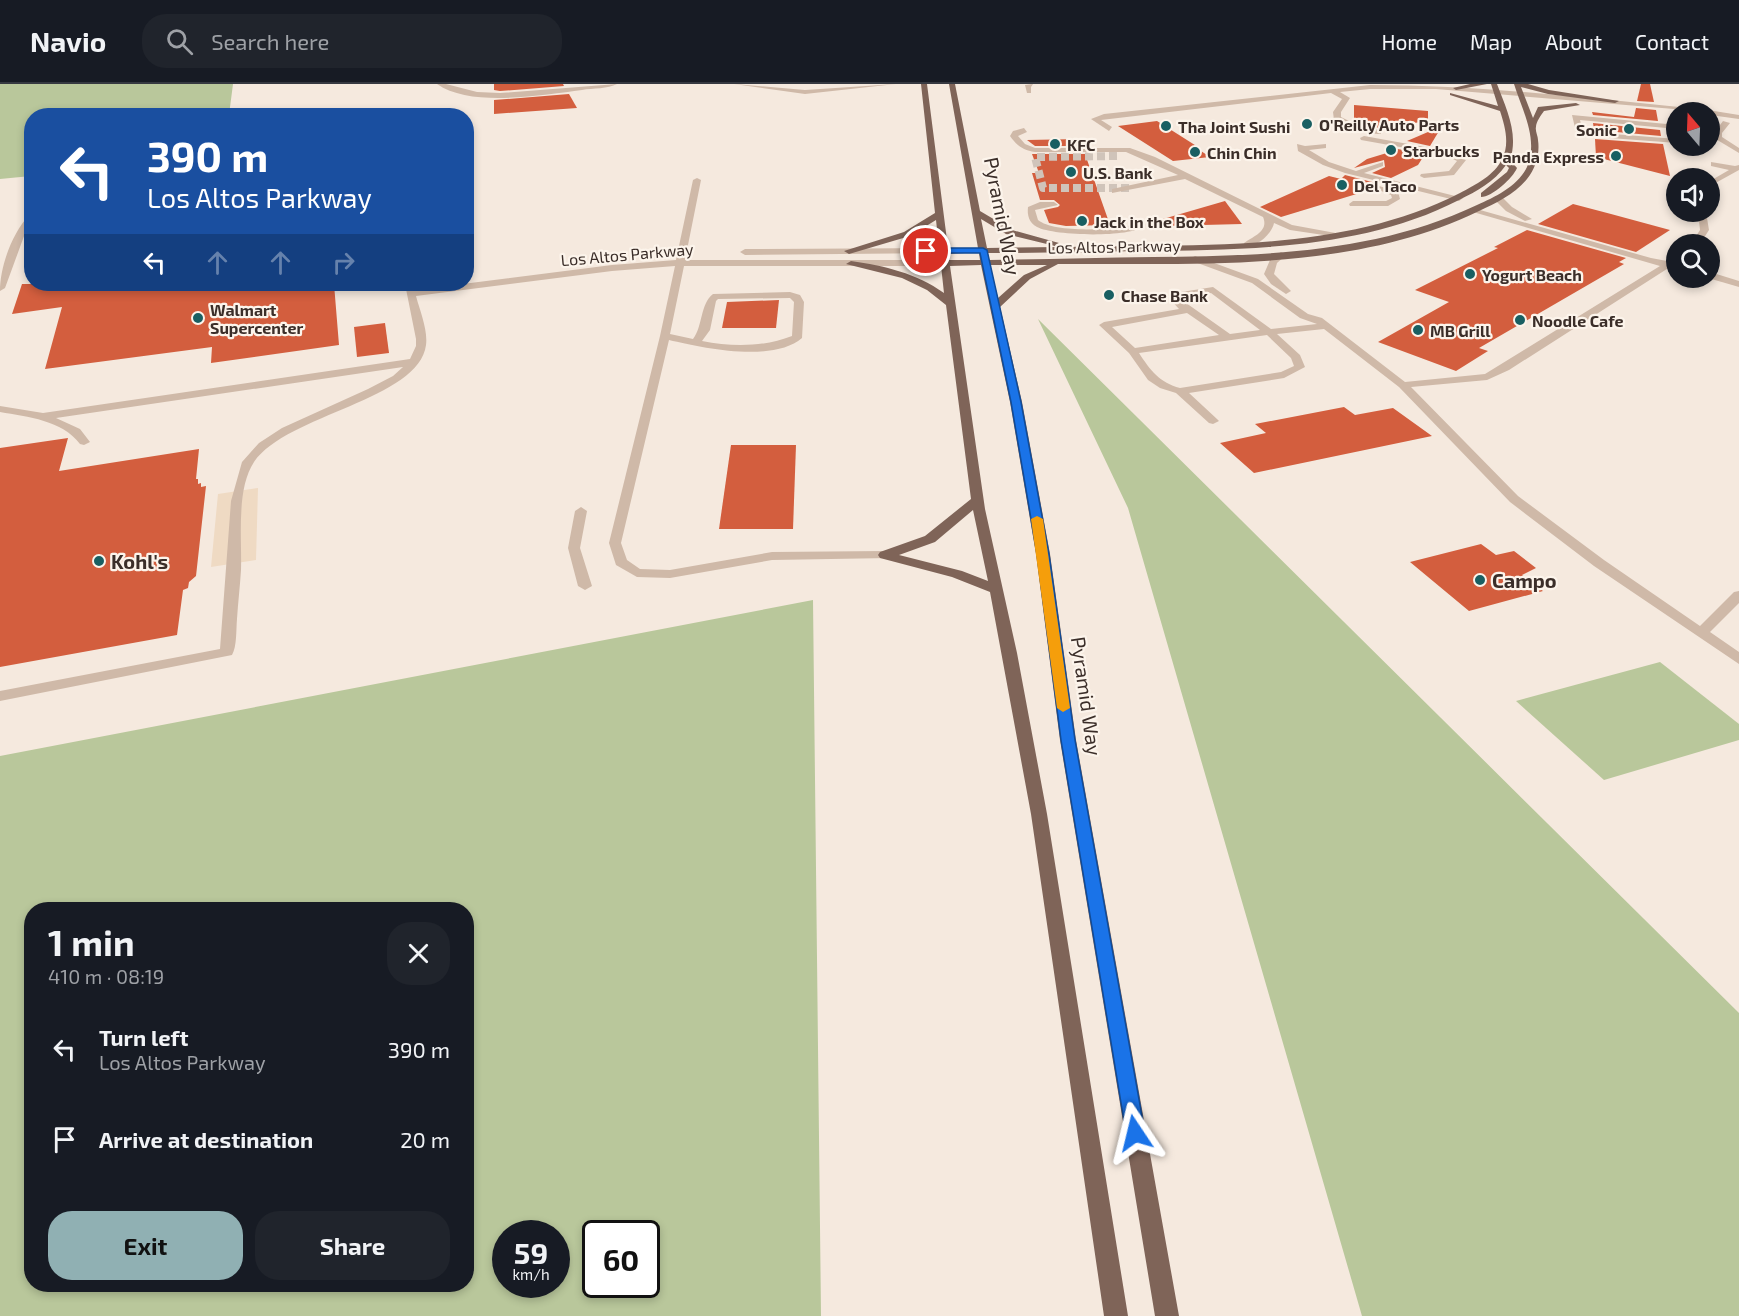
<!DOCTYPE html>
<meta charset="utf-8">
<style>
body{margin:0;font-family:"Exo 2",sans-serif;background:#20242c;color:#f1f3f6;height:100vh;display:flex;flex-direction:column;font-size:22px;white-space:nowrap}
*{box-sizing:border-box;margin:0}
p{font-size:20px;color:#9ea1a6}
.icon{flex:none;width:33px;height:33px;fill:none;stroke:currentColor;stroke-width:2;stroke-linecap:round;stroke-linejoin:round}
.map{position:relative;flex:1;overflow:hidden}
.panel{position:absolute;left:24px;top:818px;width:450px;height:390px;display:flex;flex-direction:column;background:#171b24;border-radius:24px;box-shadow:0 3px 9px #0003}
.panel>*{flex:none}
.hud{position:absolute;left:24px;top:24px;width:450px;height:183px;border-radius:24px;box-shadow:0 3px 9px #0003;background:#1a4fa0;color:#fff;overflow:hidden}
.needle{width:39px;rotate:341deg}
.controls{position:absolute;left:1666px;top:18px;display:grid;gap:12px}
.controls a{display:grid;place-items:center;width:54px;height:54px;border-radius:50%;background:#171b24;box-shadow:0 3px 9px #0003;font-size:30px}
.speed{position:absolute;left:492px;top:1136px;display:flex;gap:12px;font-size:30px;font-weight:700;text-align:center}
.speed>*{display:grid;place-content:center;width:78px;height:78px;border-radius:50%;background:#171b24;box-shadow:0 3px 9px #0003;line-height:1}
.speed small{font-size:15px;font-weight:400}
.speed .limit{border:3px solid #111;border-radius:9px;background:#fff;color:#111}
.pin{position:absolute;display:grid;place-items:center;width:51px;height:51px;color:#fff;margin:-26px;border:3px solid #fff;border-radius:50%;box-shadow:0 2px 6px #0007}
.me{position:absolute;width:66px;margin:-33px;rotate:350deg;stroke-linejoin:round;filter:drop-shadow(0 0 4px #0008)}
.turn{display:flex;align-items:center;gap:21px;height:126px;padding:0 24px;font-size:27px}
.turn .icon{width:78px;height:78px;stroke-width:2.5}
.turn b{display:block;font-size:42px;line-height:51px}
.lanes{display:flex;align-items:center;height:57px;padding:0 24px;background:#0003;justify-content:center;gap:30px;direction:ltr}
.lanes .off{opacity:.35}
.round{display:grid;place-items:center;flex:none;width:63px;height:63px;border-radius:24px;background:#20242c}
.head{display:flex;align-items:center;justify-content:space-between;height:102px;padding:0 24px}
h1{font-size:36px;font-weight:700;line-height:45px}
.action{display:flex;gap:12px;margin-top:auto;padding:12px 24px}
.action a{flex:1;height:69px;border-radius:24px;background:#90b0b3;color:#111;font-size:24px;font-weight:700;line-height:69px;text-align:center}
.action a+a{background:#20242c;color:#f1f3f6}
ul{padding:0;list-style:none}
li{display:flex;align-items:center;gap:18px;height:90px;padding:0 24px}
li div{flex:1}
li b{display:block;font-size:22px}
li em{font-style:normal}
header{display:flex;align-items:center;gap:36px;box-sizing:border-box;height:84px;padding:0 30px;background:#171b24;border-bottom:2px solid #363941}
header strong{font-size:28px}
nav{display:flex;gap:33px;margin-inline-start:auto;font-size:21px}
.search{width:420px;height:54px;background:#20242c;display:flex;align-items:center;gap:15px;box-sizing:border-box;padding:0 21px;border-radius:24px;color:#9ea1a6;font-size:22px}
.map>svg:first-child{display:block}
</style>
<header>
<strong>Navio</strong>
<div class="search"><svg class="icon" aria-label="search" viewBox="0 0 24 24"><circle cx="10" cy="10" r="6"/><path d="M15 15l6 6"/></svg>Search here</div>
<nav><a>Home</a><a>Map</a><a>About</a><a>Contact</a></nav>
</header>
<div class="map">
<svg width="1739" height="1232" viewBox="0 0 1739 1232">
<rect width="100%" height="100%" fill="#f5e9de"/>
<!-- green -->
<g fill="#b9c79b" fill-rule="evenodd">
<polygon points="0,0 233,0 229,31 32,32 31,92 0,95"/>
<polygon points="1038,235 1739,929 1739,1232 1362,1232 1128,424"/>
<path d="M 813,516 L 821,1232 L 0,1232 L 0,672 ZM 32,825 L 466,825 L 466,1200 L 32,1200 ZM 506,1149 L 556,1149 L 556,1200 L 506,1200 ZM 596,1149 L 646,1149 L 646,1200 L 596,1200 Z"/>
<polygon points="1660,578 1739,640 1739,656 1604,696 1516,617"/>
</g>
<!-- plaza -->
<polygon fill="#efdac3" points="258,404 256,476 211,483 218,410"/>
<!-- building -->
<g fill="#d35e3e">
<polygon points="494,0 563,0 564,2 500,7 494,6"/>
<polygon points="1641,0 1650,0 1654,18 1637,17"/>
<polygon points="569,10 577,24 494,30 494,16"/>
<polygon points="1354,21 1428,27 1428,37 1380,44 1364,42 1354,37"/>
<polygon points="1636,24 1656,26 1658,37 1593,31 1592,28 1634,33"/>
<polygon points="1157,37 1198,63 1195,63 1210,73 1173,77 1118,42"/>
<polygon points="1593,39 1660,46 1661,52 1594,46"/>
<polygon points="1442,42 1430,62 1407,57"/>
<polygon points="1080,55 1082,62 1035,62 1027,56"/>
<polygon points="1595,55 1663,60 1670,92 1596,73"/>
<polygon points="1392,64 1425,70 1418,81 1391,94 1372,89 1385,83 1384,76 1354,84 1367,75 1390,68 1389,65"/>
<polygon points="1032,70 1085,70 1110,141 1066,142 1049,139 1044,126 1058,123 1060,121 1054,116 1040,116 1032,89 1039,89"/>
<polygon points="1345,91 1376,99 1370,104 1373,105 1281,133 1260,123 1329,92 1341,95"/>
<polygon points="1225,117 1242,140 1164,142 1163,135"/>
<polygon points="1573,120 1611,130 1670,146 1636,168 1538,140"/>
<polygon points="1527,146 1626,174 1619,178 1624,180 1479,264 1488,267 1456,287 1378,258 1449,218 1415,206 1498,164 1494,163"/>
<polygon points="22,200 334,200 339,261 211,279 212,263 45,285 62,223 12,230"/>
<polygon points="779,216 776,244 722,244 727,218"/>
<polygon points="385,239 389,269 357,273 354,243"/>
<polygon points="1344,323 1355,331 1393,324 1432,352 1254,389 1220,359 1266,349 1255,340"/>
<polygon points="68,354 59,387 199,365 196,395 198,395 198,400 201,399 201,403 206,402 196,492 189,498 188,504 183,506 177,551 0,583 0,364"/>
<polygon points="731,361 796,361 793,445 719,445"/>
<polygon points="1481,460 1496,471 1514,467 1536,484 1522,491 1543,507 1469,527 1410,478"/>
</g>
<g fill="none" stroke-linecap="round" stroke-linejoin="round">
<!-- minor-tunnel -->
<polyline stroke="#d0c4ba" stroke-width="8" stroke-dasharray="8 4" stroke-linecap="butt" points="1117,72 1035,73 1043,104 1132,104"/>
<!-- minor -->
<g fill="#cfb9a8" fill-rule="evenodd">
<path d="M 437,0 L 446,0 L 477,8 L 500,9 L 617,0 C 608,5 593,4 582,6 C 542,11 471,24 437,0 Z"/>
<polygon points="734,0 805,6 896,0 805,10"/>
<polygon points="1033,0 1031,3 1031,9 1027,9 1025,1"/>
<path d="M 1370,1 C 1483,1 1595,15 1708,26 L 1739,31 L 1739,35 L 1710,31 L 1710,28 L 1436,5 L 1370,5 L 1340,8 L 1350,14 L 1341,28 L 1341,33 L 1363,44 L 1381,46 L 1381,50 L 1378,50 L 1358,48 L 1334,36 L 1333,28 L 1342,15 L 1331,9 L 1101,36 L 1112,43 L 1109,47 L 1091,35 L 1104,30 Z"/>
<polygon points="1572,31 1677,41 1677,45 1580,36 1583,47 1587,48 1677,55 1677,59 1583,52 1576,48"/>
<polygon points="1723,37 1730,39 1722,49 1722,53 1739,64 1739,69 1714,54 1714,49"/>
<path d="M 1024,44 L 1027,48 L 1018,52 L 1025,60 L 1035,64 L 1130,64 L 1155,73 L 1292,141 L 1341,150 L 1337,153 L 1290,146 L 1274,139 C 1272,150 1256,164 1244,163 L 1244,159 C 1254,152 1269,147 1263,133 L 1185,95 L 1112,109 L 1112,105 L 1178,91 L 1126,68 L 1035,68 C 1023,66 1017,62 1010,52 L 1013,47 Z"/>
<polygon points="1364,52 1447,67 1466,76 1454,91 1424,94 1420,92 1421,90 1449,87 1457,77 1445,71 1361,56 1360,54"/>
<polygon points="1297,60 1305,62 1326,60 1326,64 1309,66 1329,78 1356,87 1383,78 1383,82 1364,89 1463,114 1459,117 1345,89 1323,81 1298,67"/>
<polygon points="1711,78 1735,82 1739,81 1739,86 1710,102 1710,97 1729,86 1711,82"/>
<path d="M 697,94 L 701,96 L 685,176 L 945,176 L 950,179 L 945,182 L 684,182 L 670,250 L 693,255 C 703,242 700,220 713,210 L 790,208 L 800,211 L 804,218 L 802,254 C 773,279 703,264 669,256 L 621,459 L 627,476 L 640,485 L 670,486 L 772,468 L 885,467 L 890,468 L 892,471 L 890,474 L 772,476 L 670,494 L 637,493 L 616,481 L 609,459 L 660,252 L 675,182 L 612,187 L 416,212 C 420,227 428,246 426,261 C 419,316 287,330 254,378 C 236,405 242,455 241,486 C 240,502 238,519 237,535 C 236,546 237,562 232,571 L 0,617 L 0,607 L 220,565 L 231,417 L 242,378 L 259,359 L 282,344 L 368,305 L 393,292 L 403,283 L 56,334 L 80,345 L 90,358 L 84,361 L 80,360 C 62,336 28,333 0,328 L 0,322 L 43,329 L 410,275 L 416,262 L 416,255 L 405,200 L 413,200 L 415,206 L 612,181 L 676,176 L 693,96 ZM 790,214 L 794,218 L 792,252 C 764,263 732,263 702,257 L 710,246 L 716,217 L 718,215 Z"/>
<polygon points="1376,101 1398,108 1400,115 1388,122 1350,122 1349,120 1353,117 1386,117 1392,114 1391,111 1376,105"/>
<polygon points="1495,112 1501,112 1512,123 1532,135 1525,137 1506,127 1495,116"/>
<path d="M 1040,118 L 1054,118 L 1058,121 L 1035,126 L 1038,136 C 1055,150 1120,146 1140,139 L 1144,142 C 1130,154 1054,152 1037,143 C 1029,139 1027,131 1028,123 Z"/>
<path d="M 1473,124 L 1651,174 L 1667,177 L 1677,172 L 1676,183 L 1670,183 L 1509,286 L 1487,296 L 1411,303 L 1518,412 L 1604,476 L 1700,542 L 1734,508 L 1739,507 L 1739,519 L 1710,548 L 1739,568 L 1739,580 L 1594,482 L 1510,418 L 1399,303 L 1324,245 L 1277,250 L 1300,271 L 1305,283 L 1284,294 L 1189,309 L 1217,335 L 1219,337 L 1213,340 L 1209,339 L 1176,309 L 1160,304 L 1148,296 L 1129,269 L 1099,241 L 1104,238 L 1179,225 L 1169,214 L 1169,210 L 1213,203 L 1271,245 L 1317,240 L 1300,234 L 1252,199 L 1192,177 L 1190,175 L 1195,172 L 1258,195 L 1308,230 L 1322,234 L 1405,298 L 1485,290 L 1660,182 L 1473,128 ZM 1211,209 L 1260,246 L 1230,250 L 1179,214 ZM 1187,229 L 1219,251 L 1135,264 L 1112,243 ZM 1267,251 L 1291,274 L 1294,282 L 1281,288 L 1180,304 C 1160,299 1150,286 1139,269 Z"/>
<polygon points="1698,128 1706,128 1709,146 1700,160 1691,160 1700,146"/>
<path d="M 29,131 L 32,131 L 32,139 L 27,144 L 5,204 L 0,207 C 0,182 12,150 29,131 Z"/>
<polygon points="943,164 946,165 946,169 745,171 740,168 745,165"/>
<polygon points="1281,168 1286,171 1277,179 1274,190 1291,207 1286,210 1271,200 1264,190 1270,176"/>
<polygon points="1710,188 1739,197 1739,203 1708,194"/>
<polygon points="581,423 587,427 580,464 592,502 585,506 578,502 568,464 575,427"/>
</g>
<!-- major -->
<g fill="#7f6458" fill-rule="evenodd">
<path d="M 921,0 L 927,0 L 948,164 L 978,164 L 949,0 L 955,0 L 980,127 L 1012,146 L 1059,159 L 1055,162 L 1006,150 L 981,135 L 987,164 C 1040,163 1093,163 1146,162 C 1252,161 1364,158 1460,109 C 1475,101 1495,91 1502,75 C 1510,60 1505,42 1500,27 L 1450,11 L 1450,9 L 1498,22 L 1491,0 L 1497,0 C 1506,24 1519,50 1510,76 L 1517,84 C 1513,94 1492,113 1481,113 L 1481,109 L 1507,88 L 1509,84 L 1506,81 C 1494,98 1477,107 1459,116 C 1364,165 1247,166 1143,167 C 1091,168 1039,169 988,169 L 989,176 C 1044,175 1098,174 1153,173 C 1263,172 1376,169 1477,121 C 1495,113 1518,102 1527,83 C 1539,55 1522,26 1514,0 L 1528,0 L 1549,6 L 1619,17 L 1615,19 L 1548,10 L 1521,3 L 1533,34 L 1538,23 L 1576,19 L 1580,21 L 1544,27 C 1541,31 1536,38 1536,43 C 1535,47 1538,52 1538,56 C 1540,70 1536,84 1527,95 C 1515,110 1496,119 1479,127 C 1351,189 1197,179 1058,180 L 1030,195 L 1000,223 L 1022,318 L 1050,470 L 1076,656 L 1179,1232 L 1155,1232 L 1060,656 L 1036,470 L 1010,318 L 981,181 L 950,182 L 985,425 L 1017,569 L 1047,730 L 1128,1232 L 1104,1232 L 1031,730 L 990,508 L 952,493 L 880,474 L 878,471 L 880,468 L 925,452 L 971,415 L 946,221 L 927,206 L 902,194 L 846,180 L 851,177 C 885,182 916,189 944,209 L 936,136 L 910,152 L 849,170 L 844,167 L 904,148 L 935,129 ZM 965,169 L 979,169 L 980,176 L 949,176 L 948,170 ZM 990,181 L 1047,181 L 1024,191 L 998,214 ZM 973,426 L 988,497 L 962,487 L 899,471 L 935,458 Z"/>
<polygon points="1470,0 1487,0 1456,6 1453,4"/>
</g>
</g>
<!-- route -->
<polygon fill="#1a73e8" stroke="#114b97" stroke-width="1.5" points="983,164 987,166 1021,318 1049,470 1075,656 1145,1049 1142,1055 1135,1058 1129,1055 1126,1049 1061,656 1037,470 1011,318 980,169 926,169 922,167 926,164"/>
<!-- slow -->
<polygon fill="#f59e0b" points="1037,432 1043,435 1070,624 1063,628 1057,624 1031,435"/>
<!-- markers -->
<g fill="#195f62" stroke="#fcf4eb" stroke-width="2">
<circle cx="1307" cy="40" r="6"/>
<circle cx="1166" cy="42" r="6"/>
<circle cx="1629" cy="45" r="6"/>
<circle cx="1055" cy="60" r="6"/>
<circle cx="1391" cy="66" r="6"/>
<circle cx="1195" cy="68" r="6"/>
<circle cx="1616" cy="72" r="6"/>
<circle cx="1071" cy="88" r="6"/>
<circle cx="1342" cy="101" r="6"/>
<circle cx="1082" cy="137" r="6"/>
<circle cx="1470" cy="190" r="6"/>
<circle cx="1109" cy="211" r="6"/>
<circle cx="198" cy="234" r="6"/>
<circle cx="1520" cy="236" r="6"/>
<circle cx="1418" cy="246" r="6"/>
<circle cx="99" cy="477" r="6"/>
<circle cx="1480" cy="496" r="6"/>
</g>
<g text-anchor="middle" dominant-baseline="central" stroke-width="4.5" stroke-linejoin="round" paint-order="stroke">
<!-- far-poi labels -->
<g font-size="16" font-weight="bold" fill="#3b2e29" stroke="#fcf4eb" text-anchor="start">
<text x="1319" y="40">O'Reilly Auto Parts</text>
<text x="1178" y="42">Tha Joint Sushi</text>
<text x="1617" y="45" text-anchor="end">Sonic</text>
<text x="1067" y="60">KFC</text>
<text x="1403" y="66">Starbucks</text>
<text x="1207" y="68">Chin Chin</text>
<text x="1604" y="72" text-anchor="end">Panda Express</text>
<text x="1083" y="88">U.S. Bank</text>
<text x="1354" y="101">Del Taco</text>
<text x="1094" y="137">Jack in the Box</text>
<text x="1482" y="190">Yogurt Beach</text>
<text x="1121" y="211">Chase Bank</text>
<text x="210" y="225">Walmart<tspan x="210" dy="18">Supercenter</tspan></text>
<text x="1532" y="236">Noodle Cafe</text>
<text x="1430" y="246">MB Grill</text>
</g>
<!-- far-street labels -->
<g font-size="16" fill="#3b2e29" stroke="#fcf4eb">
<text transform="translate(1114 162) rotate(-1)">Los Altos Parkway</text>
<text transform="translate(627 170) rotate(-5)">Los Altos Parkway</text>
</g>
<!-- street labels -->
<g font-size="20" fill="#3b2e29" stroke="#fcf4eb">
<text transform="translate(1003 132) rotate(79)">Pyramid Way</text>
<text transform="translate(1087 612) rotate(82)">Pyramid Way</text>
</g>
<!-- poi labels -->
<g font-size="20" font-weight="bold" fill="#3b2e29" stroke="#fcf4eb" text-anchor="start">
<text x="111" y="477">Kohl's</text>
<text x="1492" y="496">Campo</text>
</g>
</g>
</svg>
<div class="controls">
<a><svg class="needle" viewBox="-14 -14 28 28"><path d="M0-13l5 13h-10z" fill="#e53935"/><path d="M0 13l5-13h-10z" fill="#9ea1a6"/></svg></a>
<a><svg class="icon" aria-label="sound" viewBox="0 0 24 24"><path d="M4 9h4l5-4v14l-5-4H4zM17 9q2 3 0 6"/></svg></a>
<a><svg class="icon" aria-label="search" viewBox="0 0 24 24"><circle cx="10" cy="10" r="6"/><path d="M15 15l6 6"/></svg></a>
</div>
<div class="speed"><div>59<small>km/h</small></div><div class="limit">60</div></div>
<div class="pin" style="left:926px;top:167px;background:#d93025"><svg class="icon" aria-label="arrive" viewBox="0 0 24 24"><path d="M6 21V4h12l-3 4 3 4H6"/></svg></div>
<svg class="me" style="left:1135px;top:1049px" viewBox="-20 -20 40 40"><path d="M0-17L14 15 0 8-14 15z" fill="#1a73e8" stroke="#fff" stroke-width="4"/></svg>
<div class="hud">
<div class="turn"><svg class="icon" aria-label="left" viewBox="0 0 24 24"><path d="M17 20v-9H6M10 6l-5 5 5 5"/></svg><div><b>390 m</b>Los Altos Parkway</div></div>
<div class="lanes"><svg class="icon" aria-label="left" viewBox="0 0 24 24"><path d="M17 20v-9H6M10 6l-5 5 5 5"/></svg><svg class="icon off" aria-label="ahead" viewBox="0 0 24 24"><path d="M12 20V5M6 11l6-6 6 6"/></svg><svg class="icon off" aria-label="ahead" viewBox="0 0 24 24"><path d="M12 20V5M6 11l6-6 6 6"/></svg><svg class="icon off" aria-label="right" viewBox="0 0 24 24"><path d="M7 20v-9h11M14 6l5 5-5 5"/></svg></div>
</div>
<section class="panel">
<div class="head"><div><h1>1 min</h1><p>410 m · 08:19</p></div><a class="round"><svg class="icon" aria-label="close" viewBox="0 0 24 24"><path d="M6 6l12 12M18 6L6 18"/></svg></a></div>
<ul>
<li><svg class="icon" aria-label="left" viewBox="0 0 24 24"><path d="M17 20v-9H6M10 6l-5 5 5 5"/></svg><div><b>Turn left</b><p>Los Altos Parkway</p></div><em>390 m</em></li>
<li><svg class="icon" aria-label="arrive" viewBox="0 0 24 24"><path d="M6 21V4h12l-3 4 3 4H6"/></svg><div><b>Arrive at destination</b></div><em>20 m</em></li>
</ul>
<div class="action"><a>Exit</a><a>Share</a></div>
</section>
</div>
